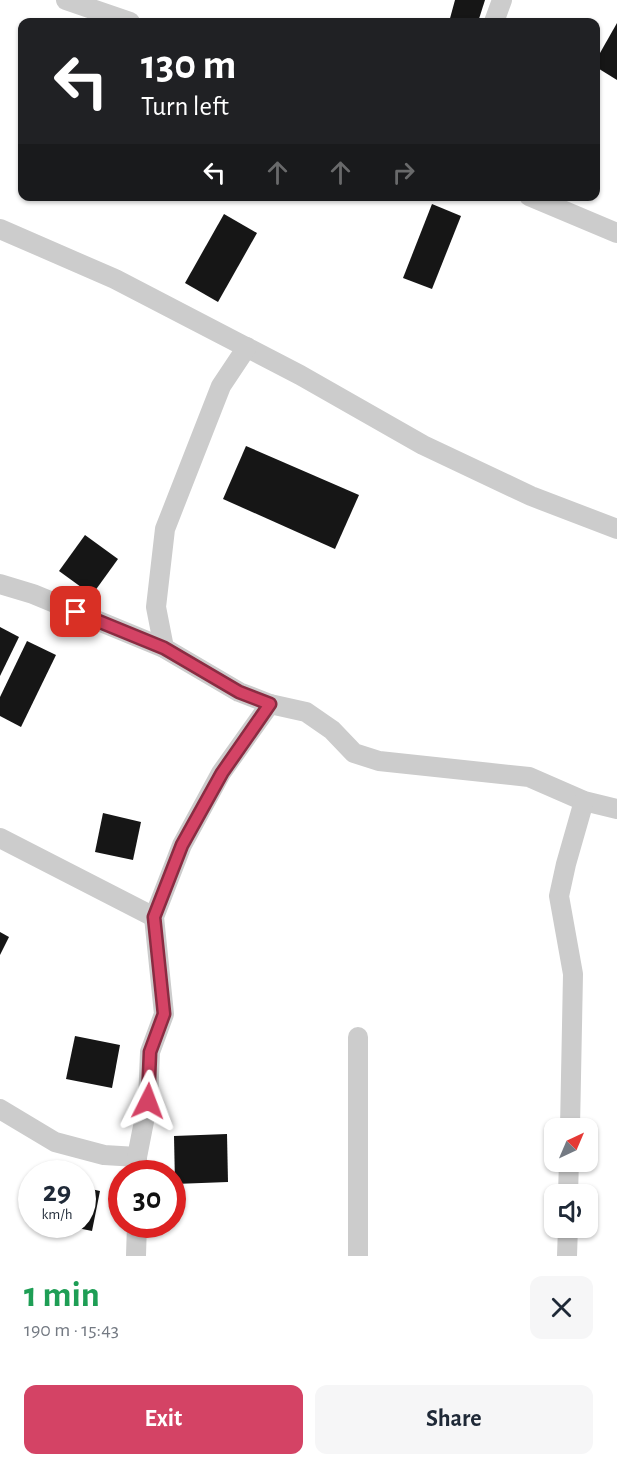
<!DOCTYPE html>
<meta charset="utf-8">
<style>
body{margin:0;font-family:"Alegreya Sans",sans-serif;background:#f6f6f7;color:#1f2937;height:100vh;display:flex;flex-direction:column;font-size:22px;white-space:nowrap}
*{box-sizing:border-box;margin:0}
p{font-size:20px;color:#747a83}
.icon{flex:none;width:33px;height:33px;fill:none;stroke:currentColor;stroke-width:2;stroke-linecap:round;stroke-linejoin:round}
.map{position:relative;height:1256px;overflow:hidden}
.side{display:flex;flex-direction:column;background:#fff;flex:1}
.side>*{flex:none}
.top-card{position:absolute;left:18px;top:18px;width:582px;height:183px;border-radius:12px;box-shadow:0 2px 4px #0004;background:#202124;color:#fff;overflow:hidden}
.needle{width:39px;rotate:44deg}
.controls{position:absolute;left:544px;top:1118px;display:grid;gap:12px}
.controls a{display:grid;place-items:center;width:54px;height:54px;border-radius:12px;background:#fff;box-shadow:0 2px 4px #0004;font-size:30px}
.speed{position:absolute;left:18px;top:1160px;display:flex;gap:12px;font-size:30px;font-weight:700;text-align:center}
.speed>*{display:grid;place-content:center;width:78px;height:78px;border-radius:50%;background:#fff;box-shadow:0 2px 4px #0004;line-height:1}
.speed small{font-size:15px;font-weight:400}
.speed .limit{border:9px solid #d22;background:#fff;color:#111}
.pin{position:absolute;display:grid;place-items:center;width:51px;height:51px;color:#fff;margin:-26px;border-radius:12px;box-shadow:0 3px 9px #0006}
.me{position:absolute;width:66px;margin:-33px;rotate:3deg;stroke-linejoin:round;filter:drop-shadow(0 0 4px #0008)}
.turn{display:flex;align-items:center;gap:21px;height:126px;padding:0 24px;font-size:27px}
.turn .icon{width:78px;height:78px;stroke-width:2.5}
.turn b{display:block;font-size:42px;line-height:51px}
.lanes{display:flex;align-items:center;height:57px;padding:0 24px;background:#0003;justify-content:center;gap:30px;direction:ltr}
.lanes .off{opacity:.35}
.round{display:grid;place-items:center;flex:none;width:63px;height:63px;border-radius:12px;background:#f6f6f7}
.overview{display:flex;align-items:center;justify-content:space-between;height:102px;padding:0 24px}
h1{font-size:36px;font-weight:700;line-height:45px;color:#1e9e55}
.primary-button{display:flex;gap:12px;margin-top:auto;padding:12px 24px}
.primary-button a{flex:1;height:69px;border-radius:12px;background:#d44365;color:#fff;font-size:24px;font-weight:700;line-height:69px;text-align:center}
.primary-button a+a{background:#f6f6f7;color:#1f2937}
.map>svg:first-child{display:block}
</style>
<div class="map">
<svg width="617" height="1256" viewBox="0 0 617 1256">
<rect width="100%" height="100%" fill="#fff"/>
<!-- building -->
<g fill="#161616">
<polygon points="455,0 485,0 478,22 449,22"/>
<polygon points="617,23 617,80 596,67 596,60"/>
<polygon points="432,204 461,216 432,289 403,278"/>
<polygon points="224,214 257,233 218,302 185,283"/>
<polygon points="246,446 359,495 335,549 223,499"/>
<polygon points="85,535 118,559 92,595 59,571"/>
<polygon points="0,627 19,637 0,676"/>
<polygon points="27,641 56,655 21,727 0,716 0,697"/>
<polygon points="103,813 141,822 133,860 95,852"/>
<polygon points="0,932 9,937 0,955"/>
<polygon points="75,1036 120,1045 112,1088 66,1079"/>
<polygon points="227,1134 228,1182 175,1184 174,1136"/>
<polygon points="82,1187 100,1191 92,1231 63,1225 82,1224"/>
</g>
<g fill="none" stroke-linecap="round" stroke-linejoin="round">
<!-- minor -->
<g stroke="#ccc" stroke-width="20">
<polyline points="66,0 130,22"/>
<polyline points="494,22 502,0"/>
<polyline points="529,196 617,233"/>
<polyline points="0,229 115,279 300,375 423,445 531,496 617,529"/>
<polyline points="0,584 33,594 164,648 239,692 270,704 306,712 332,730 354,753 379,761 529,777 584,801 617,809"/>
<polyline points="164,648 156,607 165,529 221,386 247,347"/>
<polyline points="0,838 154,917"/>
<polyline points="358,1037 358,1256"/>
<polyline points="0,1109 55,1142 104,1155 137,1157"/>
<polyline points="570,1128 573,974 559,896 566,864 584,801"/>
<polyline points="137,1173 137,1157 148,1101 150,1052 164,1014 154,917 182,845 221,773 270,704"/>
<polyline points="568,1194 569,1161"/>
<polyline points="136,1256 137,1224"/>
<polyline points="567,1256 568,1227"/>
</g>
</g>
<g fill="none" stroke-linecap="round" stroke-linejoin="round">
<!-- route casing -->
<g stroke="#8a2c42" stroke-width="15">
<polyline id="route" points="76,612 164,648 239,692 270,704 222,773 182,845 154,917 164,1014 150,1052 148,1101"/>
</g>
<!-- route -->
<use href="#route" stroke="#d44365" stroke-width="10"/>
</g>
</svg>
<div class="controls">
<a><svg class="needle" viewBox="-14 -14 28 28"><path d="M0-13l5 13h-10z" fill="#e53935"/><path d="M0 13l5-13h-10z" fill="#747a83"/></svg></a>
<a><svg class="icon" aria-label="sound" viewBox="0 0 24 24"><path d="M4 9h4l5-4v14l-5-4H4zM17 9q2 3 0 6"/></svg></a>
</div>
<div class="speed"><div>29<small>km/h</small></div><div class="limit">30</div></div>
<div class="pin" style="left:76px;top:612px;background:#d93025"><svg class="icon" aria-label="arrive" viewBox="0 0 24 24"><path d="M6 21V4h12l-3 4 3 4H6"/></svg></div>
<svg class="me" style="left:148px;top:1101px" viewBox="-20 -20 40 40"><path d="M0-17L14 15 0 8-14 15z" fill="#d44365" stroke="#fff" stroke-width="4"/></svg>
<div class="top-card">
<div class="turn"><svg class="icon" aria-label="left" viewBox="0 0 24 24"><path d="M17 20v-9H6M10 6l-5 5 5 5"/></svg><div><b>130 m</b>Turn left</div></div>
<div class="lanes"><svg class="icon" aria-label="left" viewBox="0 0 24 24"><path d="M17 20v-9H6M10 6l-5 5 5 5"/></svg><svg class="icon off" aria-label="ahead" viewBox="0 0 24 24"><path d="M12 20V5M6 11l6-6 6 6"/></svg><svg class="icon off" aria-label="ahead" viewBox="0 0 24 24"><path d="M12 20V5M6 11l6-6 6 6"/></svg><svg class="icon off" aria-label="right" viewBox="0 0 24 24"><path d="M7 20v-9h11M14 6l5 5-5 5"/></svg></div>
</div>
</div>
<section class="side">
<div class="overview"><div><h1>1 min</h1><p>190 m · 15:43</p></div><a class="round"><svg class="icon" aria-label="close" viewBox="0 0 24 24"><path d="M6 6l12 12M18 6L6 18"/></svg></a></div>
<div class="primary-button"><a>Exit</a><a>Share</a></div>
</section>
